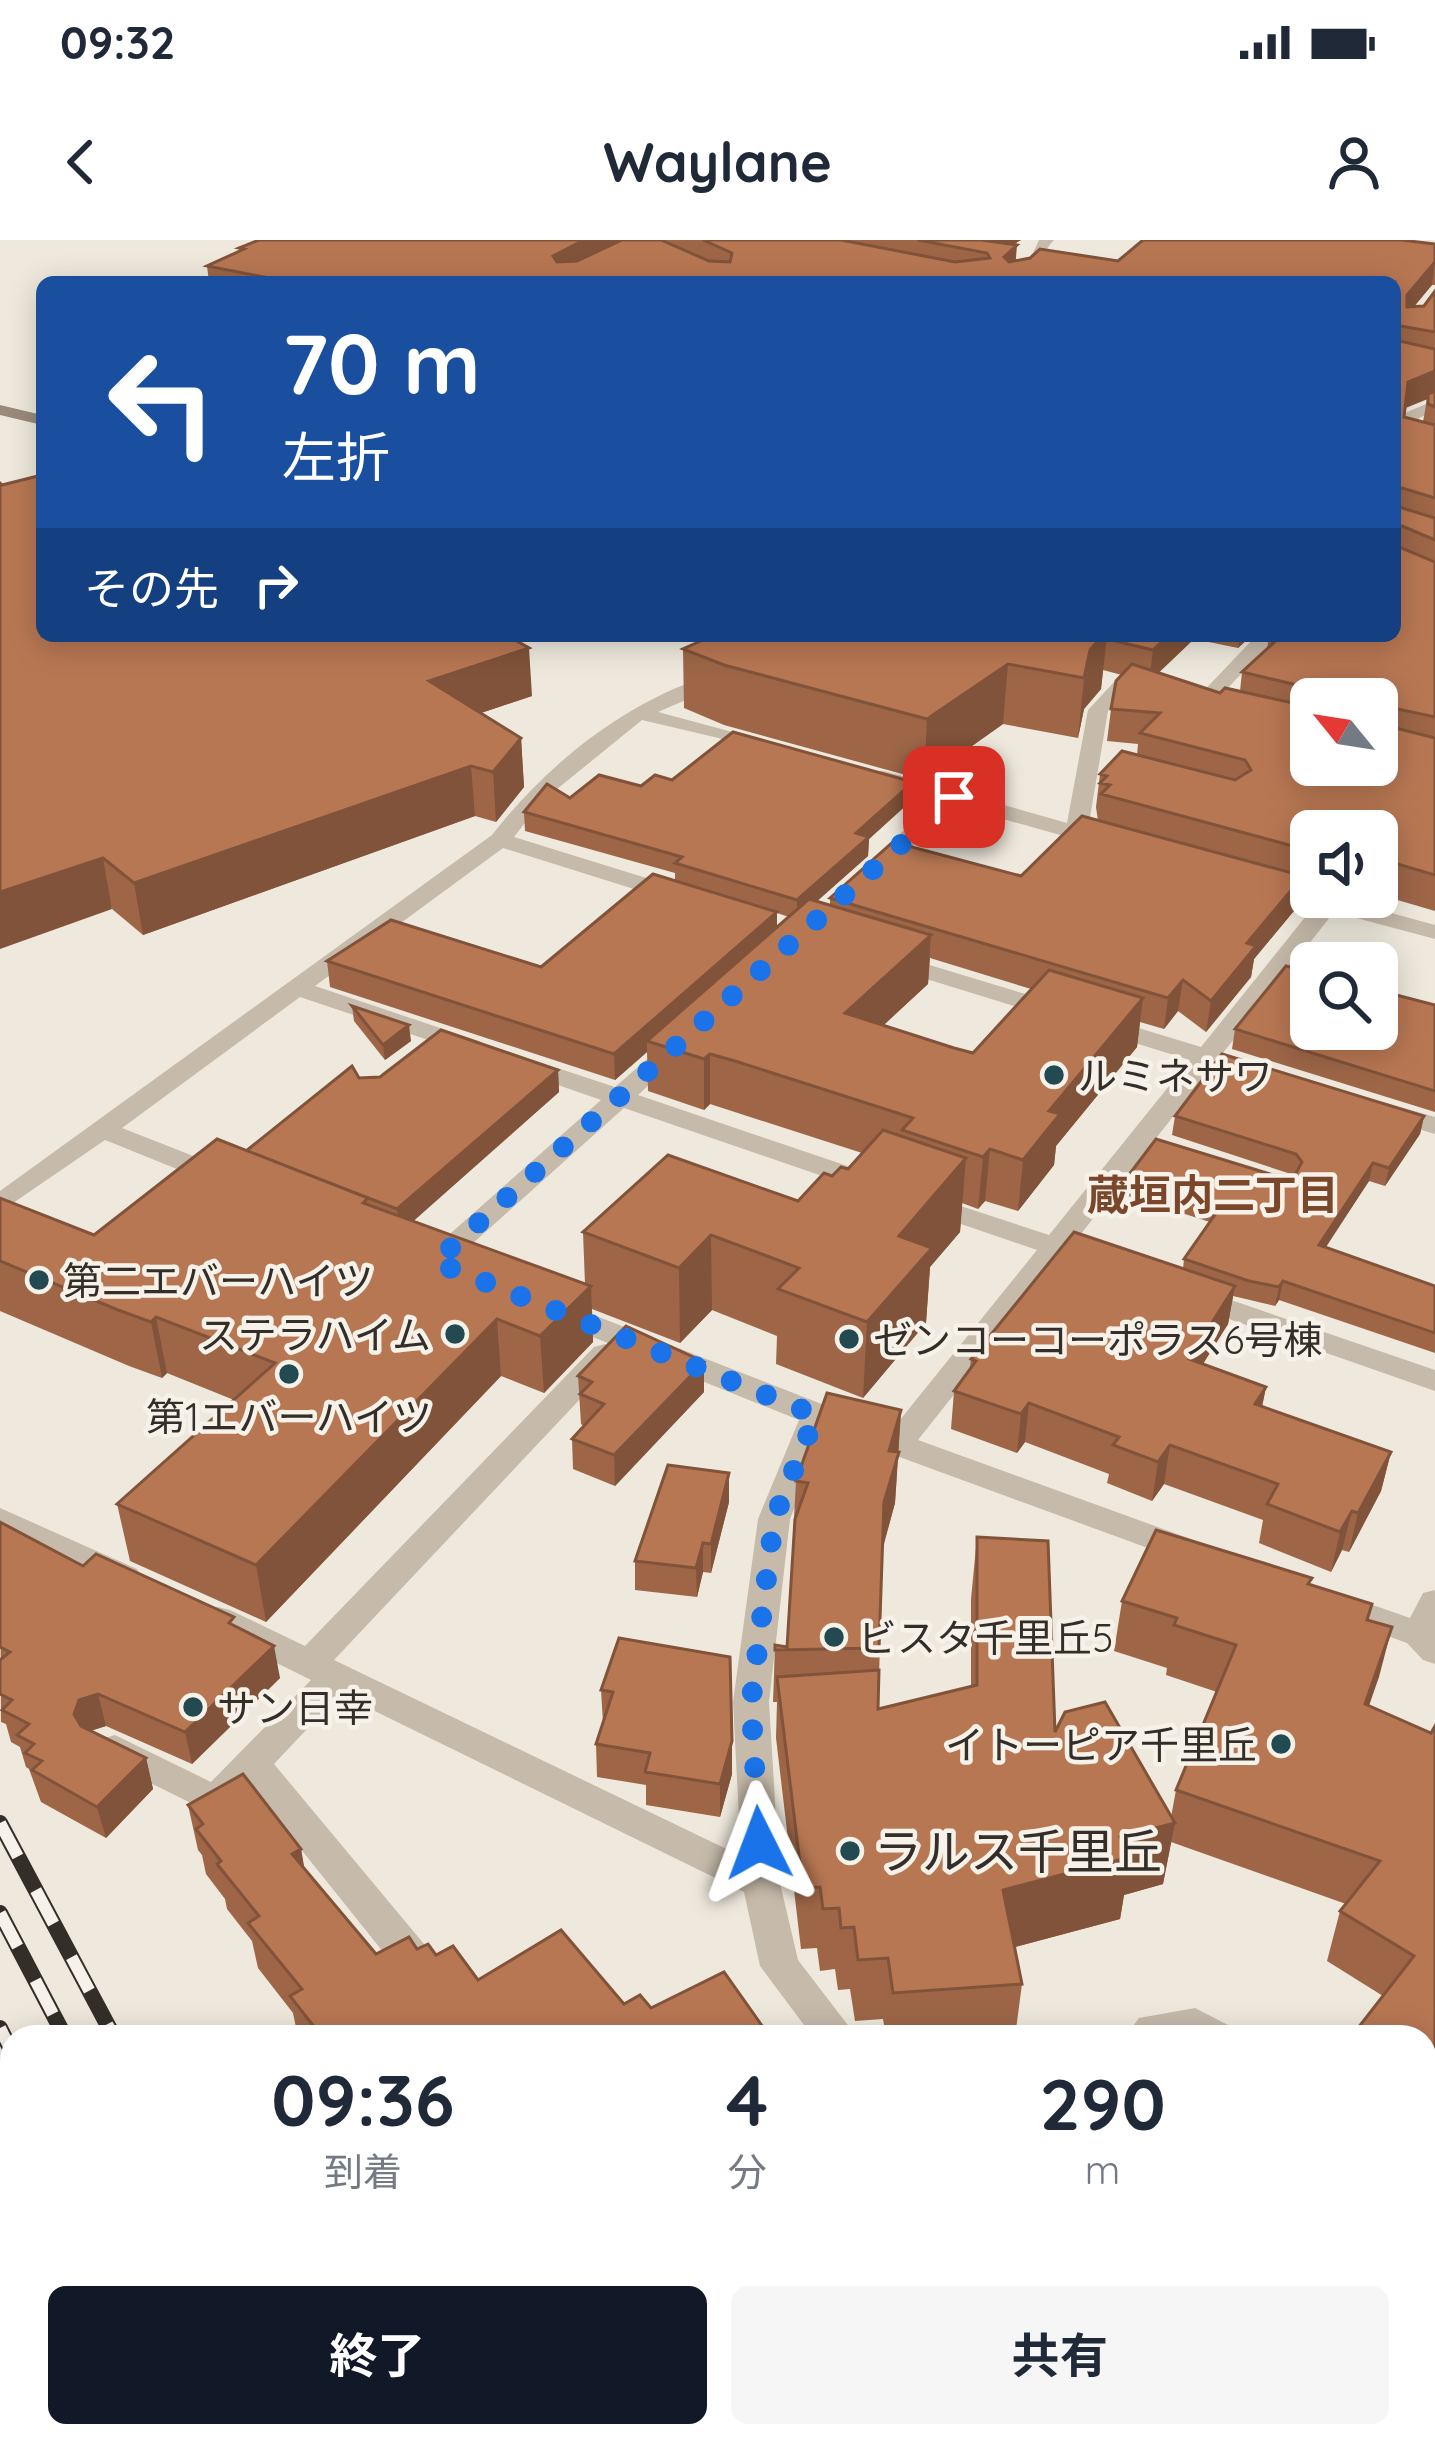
<!DOCTYPE html>
<html lang="ja">
<meta charset="utf-8">
<style>
body{margin:0;font-family:Quicksand,"Noto Sans JP",sans-serif;background:#f6f6f7;color:#1f2937;height:100vh;display:flex;flex-direction:column;font-size:45px;white-space:nowrap}
*{box-sizing:border-box;margin:0}
p{font-size:39px;color:#747a83}
.icon{flex:none;width:66px;height:66px;fill:none;stroke:currentColor;stroke-width:2;stroke-linecap:round;stroke-linejoin:round}
.map{position:relative;flex:1;overflow:hidden}
.sheet{position:absolute;left:0px;top:1785px;width:1437px;height:423px;display:flex;flex-direction:column;background:#fff;border-radius:36px 36px 0 0;box-shadow:0 6px 30px #0003}
.sheet>*{flex:none}
.top-card{position:absolute;left:36px;top:36px;width:1365px;height:366px;border-radius:18px;box-shadow:0 6px 30px #0003;background:#1a4fa0;color:#fff;overflow:hidden}
.needle{width:78px;rotate:300deg}
.fabs{position:absolute;left:1290px;top:438px;display:grid;gap:24px}
.fabs a{display:grid;place-items:center;width:108px;height:108px;border-radius:18px;background:#fff;box-shadow:0 6px 30px #0003;font-size:60px}
.pin{position:absolute;display:grid;place-items:center;width:102px;height:102px;color:#fff;margin:-51px;border-radius:24px;box-shadow:0 6px 18px #0006}
.me{position:absolute;width:132px;margin:-66px;rotate:357deg;stroke-linejoin:round;filter:drop-shadow(0 0 9px #0008)}
.turn{display:flex;align-items:center;gap:42px;height:252px;padding:0 48px;font-size:54px}
.turn .icon{width:156px;height:156px;stroke-width:2.5}
.turn b{display:block;font-size:84px;line-height:102px}
.then{display:flex;align-items:center;height:114px;padding:0 48px;background:#0003;gap:24px;font-size:45px}
.eta{display:flex;justify-content:space-evenly;align-items:center;height:204px;text-align:center}
.eta b{font-size:72px;font-weight:700;line-height:84px}
.action{display:flex;gap:24px;margin-top:auto;padding:24px 48px}
.action a{flex:1;height:138px;border-radius:18px;background:#111827;color:#fff;font-size:48px;font-weight:700;line-height:138px;text-align:center}
.action a+a{background:#f6f6f7;color:#1f2937}
.status{display:flex;justify-content:space-between;align-items:center;height:84px;padding:0 60px;background:#fff;direction:ltr}
.status svg{height:33px;fill:currentColor}
header{display:flex;justify-content:space-between;align-items:center;height:156px;padding:0 48px;background:#fff;font-size:54px;font-weight:700}
.map>svg:first-child{display:block}
</style>
<div class="status"><b>09:32</b><svg viewBox="0 0 49 12"><path d="M0 12V9h3v3zM5 12V6h3v6zM10 12V3h3v9zM15 12V0h3v12zM26 1h20v11H26zM47 4h2v5h-2z"/></svg></div>
<header><svg class="icon" aria-label="back" viewBox="0 0 24 24"><path d="M15 5l-7 7 7 7"/></svg>Waylane<svg class="icon" aria-label="person" viewBox="0 0 24 24"><circle cx="12" cy="8" r="4"/><path d="M4 21q1-7 8-7t8 7"/></svg></header>
<div class="map">
<svg width="1435" height="2206" viewBox="0 0 1435 2206">
<rect width="100%" height="100%" fill="#efe9dd"/>
<g fill="none" stroke-linecap="round" stroke-linejoin="round">
<!-- street -->
<g fill="#c6baaa" fill-rule="evenodd">
<path d="M 1039,0 L 1054,0 C 1035,20 1042,42 1007,42 L 1027,26 Z"/>
<polygon points="1435,160 1435,171 1419,178 1418,195 1435,201 1435,211 1403,202 1405,173"/>
<polygon points="1256,396 1277,396 1208,469 1194,469 1194,461"/>
<path d="M 718,433 L 728,439 L 725,443 L 658,472 L 773,503 L 773,511 L 642,480 L 541,562 L 514,597 L 685,650 L 685,660 L 669,660 L 503,608 L 315,746 L 479,801 L 483,806 L 479,811 L 461,811 L 300,757 L 122,888 L 234,932 L 238,938 L 234,944 L 214,944 L 105,900 L 0,972 L 0,951 L 492,595 C 548,523 628,459 718,433 Z"/>
<polygon points="1114,442 1131,446 1108,471 1088,589 1115,596 1115,606 1099,606 957,566 882,634 866,634 866,624 938,560 868,541 868,531 884,531 1067,583 1088,470"/>
<polygon points="1263,638 1311,651 1311,657 1333,657 1435,685 1435,699 1334,672 1223,813 1266,826 1270,832 1266,838 1257,840 1212,827 1073,1004 1105,1015 1109,1021 1105,1027 1095,1030 1061,1019 918,1200 1199,1302 1204,1310 1199,1318 1175,1318 826,1190 790,1279 769,1462 780,1643 798,1720 857,1797 813,1797 760,1726 744,1652 340,1454 274,1524 424,1704 430,1716 424,1728 410,1732 396,1728 251,1547 228,1571 215,1575 102,1519 97,1509 102,1499 115,1495 211,1542 311,1440 206,1388 201,1379 206,1370 218,1367 230,1370 305,1406 594,1107 605,1104 620,1114 616,1121 334,1420 741,1616 733,1462 758,1279 799,1180 548,1079 543,1072 548,1065 568,1065 891,1191 1037,1010 914,968 910,962 924,954 1049,995 1190,820 1093,790 1089,785 1102,777 1201,807 1314,666 1255,650 1255,640"/>
<polygon points="890,713 1065,766 1069,771 1056,779 881,725 878,720"/>
<polygon points="677,798 690,806 638,855 883,938 887,944 883,950 863,950 624,868 445,1028 425,1028 421,1022 425,1016 601,860 512,829 508,824 512,819 530,819 615,847 668,801"/>
<polygon points="1383,862 1435,877 1435,894 1374,876 1370,870 1374,864"/>
<polygon points="1196,1048 1435,1130 1435,1151 1186,1064 1181,1057"/>
<polygon points="0,1268 137,1329 142,1337 137,1345 113,1345 0,1292"/>
<polygon points="1435,1350 1435,1424 1423,1420 1407,1403 1321,1372 1316,1363 1321,1354 1333,1351 1410,1378 1423,1353"/>
<polygon points="1195,1768 1228,1785 1234,1797 1125,1797 1139,1778"/>
<polygon points="1425,1914 1435,1918 1435,1959 1425,1955"/>
<polygon points="598,2196 654,2196 650,2206 594,2206"/>
</g>
<!-- secondary -->
<polygon fill="#998a7c" fill-rule="evenodd" points="0,165 42,175 42,185 0,175"/>
<!-- rail casing -->
<g stroke="#342e29" stroke-width="16">
<g id="rail">
<polyline points="0,1583 114,1797"/>
<polyline points="0,1673 65,1797"/>
<polyline points="0,1788 12,1812"/>
<polyline points="0,1890 12,1915"/>
<polyline points="0,2129 12,2154"/>
<polyline points="32,2196 37,2206"/>
<polyline points="151,2196 156,2206"/>
<polyline points="206,2196 211,2206"/>
<polyline points="274,2196 279,2206"/>
<polyline points="321,2196 326,2206"/>
</g>
</g>
<!-- rail -->
<use href="#rail" stroke="#f7f2e9" stroke-width="12" stroke-dasharray="38" stroke-linecap="butt"/>
</g>
<!-- wall -->
<g fill="#9e6647" fill-rule="evenodd">
<path d="M 259,0 L 1021,0 L 1012,5 L 1016,21 L 1118,21 L 1435,4 L 1435,45 L 1432,45 L 1414,66 L 1424,66 L 1435,51 L 1435,671 L 1377,654 L 1377,591 L 1311,591 L 1311,647 L 1302,644 L 1298,666 L 1254,719 L 1251,737 L 1206,792 L 1178,771 L 1164,789 L 1140,782 L 1137,807 L 1056,906 L 1054,925 L 1018,971 L 985,961 L 978,969 L 962,963 L 960,992 L 930,1027 L 926,1083 L 863,1158 L 776,1124 L 777,1096 L 712,1070 L 680,1103 L 592,1069 L 593,1102 L 544,1153 L 501,1136 L 266,1382 L 130,1321 L 117,1264 L 234,1160 L 167,1133 L 162,1138 L 129,1126 L 0,1071 L 0,958 L 94,995 L 246,911 L 359,838 L 558,830 L 559,852 L 413,981 L 585,1044 L 583,992 L 798,961 L 832,936 L 848,929 L 862,913 L 710,864 L 704,870 L 648,851 L 647,812 L 615,840 L 330,747 L 327,721 L 541,727 L 675,641 L 675,633 L 525,591 L 524,572 L 570,558 L 672,540 L 912,560 L 869,599 L 868,616 L 817,661 L 830,665 L 830,658 L 1021,636 L 1098,581 L 1096,567 L 1100,534 L 1137,515 L 1138,504 L 1107,501 L 1111,469 L 1122,435 L 1103,430 L 1101,449 L 1084,469 L 1078,498 L 1003,484 L 924,540 L 724,485 L 684,468 L 683,409 L 712,396 L 1251,396 L 1238,408 L 1194,399 L 1158,433 L 1220,453 L 1240,451 L 1242,432 L 1267,409 L 1269,396 L 1395,396 L 1395,42 L 209,42 L 207,26 L 239,11 L 239,8 ZM 1427,159 L 1423,182 L 1404,177 L 1405,168 ZM 1311,459 L 1377,459 L 1311,525 ZM 777,673 L 789,677 L 777,687 ZM 930,718 L 1031,749 L 973,813 L 883,785 L 928,744 Z"/>
<polygon points="0,243 532,456 481,473 521,498 524,547 496,582 475,576 143,695 112,669"/>
<polygon points="1435,765 1435,872 1232,809 1235,789"/>
<polygon points="352,766 411,801 385,820 354,781"/>
<polygon points="1175,876 1424,876 1420,894 1385,946 1369,941 1325,1007 1435,1046 1435,1113 1279,1060 1275,1066 1233,1056 1228,1084 1203,1124 1266,1147 1262,1167 1391,1212 1381,1251 1349,1312 1342,1310 1331,1332 1259,1303 1263,1280 1164,1244 1152,1261 1107,1243 1109,1234 1025,1202 1017,1213 951,1189 954,1151 970,1128 971,1119 1183,1029 1184,1019 1210,982 1125,955 1128,936 1294,935 1172,895"/>
<polygon points="578,1136 704,1152 615,1246 573,1229 572,1199 584,1186 581,1184"/>
<polygon points="901,1170 895,1263 883,1308 878,1469 971,1446 971,1359 977,1297 1055,1492 1171,1577 1176,1550 1217,1452 1166,1435 1167,1428 1114,1411 1122,1361 1310,1345 1368,1380 1392,1387 1369,1466 1431,1493 1435,1486 1435,1910 1425,1904 1425,1797 1383,1756 1327,1721 1340,1671 1346,1664 1171,1602 1163,1644 1124,1655 1120,1679 1015,1707 1022,1744 1015,1797 886,1797 883,1779 855,1781 850,1749 838,1750 835,1729 820,1731 817,1708 801,1709 776,1498 777,1462 773,1462 775,1405 787,1407 796,1241"/>
<polygon points="729,1262 711,1333 703,1332 697,1357 635,1350 635,1321"/>
<polygon points="0,1282 83,1326 236,1386 280,1438 192,1524 106,1486 90,1491 146,1518 153,1549 106,1598 41,1562 29,1529 26,1527 20,1507 11,1502 6,1484 1,1482"/>
<polygon points="730,1417 732,1534 720,1577 646,1565 646,1545 597,1537 596,1504 603,1483 601,1450"/>
<polygon points="188,1565 301,1609 304,1629 376,1714 417,1709 436,1715 478,1740 651,1768 770,1797 298,1797 293,1773 258,1728 252,1701 227,1669 225,1659 206,1634 202,1615 198,1610"/>
<polygon points="387,2196 545,2196 551,2206 392,2206"/>
<polygon points="651,2196 874,2196 861,2206 651,2206"/>
<polygon points="904,2196 1250,2196 1247,2206 911,2206"/>
</g>
<!-- shaded-wall -->
<g fill="#81533a">
<polygon points="584,0 631,0 554,41 553,16"/>
<polygon points="980,0 1021,0 990,17"/>
<polygon points="1017,5 1015,30 1004,17"/>
<polygon points="1435,22 1432,45 1403,80 1407,55"/>
<polygon points="1435,131 1435,156 1403,169 1408,142"/>
<polygon points="1102,396 1107,396 1101,449 1084,469 1078,498 1084,438 1090,410"/>
<polygon points="1168,396 1195,396 1194,399 1149,442 1153,410"/>
<polygon points="1240,396 1251,396 1238,408"/>
<polygon points="529,408 532,456 433,489 429,441"/>
<polygon points="1008,424 1003,484 924,540 927,479"/>
<polygon points="521,498 524,547 496,582 493,532"/>
<polygon points="471,526 475,576 143,695 134,643"/>
<polygon points="913,542 912,560 869,599 868,616 797,679 797,660 856,593"/>
<polygon points="103,618 112,669 0,709 0,652"/>
<polygon points="1303,636 1298,666 1254,719 1251,737 1206,792 1211,761 1247,703"/>
<polygon points="777,672 777,697 647,801 647,812 615,840 614,814"/>
<polygon points="931,695 928,744 843,823 845,773"/>
<polygon points="1183,740 1178,771 1164,789 1168,758"/>
<polygon points="1143,758 1137,807 1056,906 1054,925 1018,971 1023,920 1049,871"/>
<polygon points="409,785 411,801 385,820 383,805"/>
<polygon points="710,814 710,864 704,870 704,819"/>
<polygon points="558,830 559,852 400,993 397,969"/>
<polygon points="1424,876 1420,894 1385,946 1389,928"/>
<polygon points="990,909 985,961 978,969 983,917"/>
<polygon points="966,918 960,992 930,1027 926,1083 863,1158 867,1082 899,996"/>
<polygon points="1373,923 1369,941 1315,1024 1319,1005"/>
<polygon points="711,995 712,1070 680,1103 679,1028"/>
<polygon points="1283,1041 1279,1060 1275,1066 1279,1047"/>
<polygon points="591,1046 593,1102 544,1153 540,1096"/>
<polygon points="1235,1046 1228,1084 1182,1157 1189,1119"/>
<polygon points="156,1077 167,1133 162,1138 151,1082"/>
<polygon points="497,1079 501,1136 266,1382 256,1325"/>
<polygon points="704,1122 704,1152 615,1246 614,1215"/>
<polygon points="1266,1147 1258,1185 1255,1164"/>
<polygon points="1029,1163 1025,1202 1017,1213 1021,1174"/>
<polygon points="901,1170 895,1263 881,1313 889,1211"/>
<polygon points="1170,1205 1164,1244 1152,1261 1158,1222"/>
<polygon points="1391,1212 1381,1251 1349,1312 1358,1273"/>
<polygon points="729,1233 729,1262 711,1333 711,1304"/>
<polygon points="1352,1271 1342,1310 1331,1332 1340,1292"/>
<polygon points="703,1303 703,1332 697,1357 696,1328"/>
<polygon points="1392,1387 1379,1437 1352,1514 1365,1464"/>
<polygon points="274,1406 280,1438 192,1524 185,1492"/>
<polygon points="98,1454 106,1486 87,1492 82,1506 74,1474 79,1460"/>
<polygon points="732,1501 732,1534 720,1577 720,1544"/>
<polygon points="146,1518 153,1549 106,1598 97,1567"/>
<polygon points="1175,1583 1163,1644 1124,1655 1120,1679 996,1712 1003,1650 1120,1597"/>
<polygon points="301,1609 309,1654 292,1614"/>
<polygon points="821,2196 874,2196 861,2206 821,2206"/>
</g>
<!-- building -->
<g fill="#b87753" stroke="#81533a" stroke-width="3">
<polygon points="259,0 584,0 553,16 557,22 577,21 622,0 661,0 709,21 730,22 732,13 703,0 841,0 955,22 990,18 987,13 918,0 981,0 1017,5 1004,17 1009,22 1030,18 1040,9 1118,21 1143,0 1401,0 1435,4 1435,22 1407,55 1407,67 1424,66 1435,51 1435,92 1400,86 1395,100 1435,109 1435,131 1408,142 1404,177 1435,185 1435,258 1402,248 1396,252 1399,267 1435,278 1435,300 1402,286 1396,290 1399,307 1435,322 1435,477 1384,466 1379,470 1380,484 1435,498 1435,635 1377,618 1377,591 1311,591 1311,611 1101,554 1110,545 1100,543 1107,536 1100,534 1122,511 1235,540 1251,530 1245,520 1140,493 1160,473 1111,469 1116,441 1132,424 1220,453 1225,448 1311,467 1311,525 1377,525 1377,459 1318,459 1318,450 1242,432 1281,396 1395,396 1395,42 251,42 264,37 207,26 244,9 239,8"/>
<polygon points="1435,151 1435,167 1428,164 1428,154"/>
<polygon points="42,235 42,396 508,396 529,408 429,441 521,498 493,532 471,526 134,643 103,618 0,652 0,243 2,245"/>
<polygon points="712,396 1102,396 1090,410 1084,438 1008,424 927,479 724,425 683,409"/>
<polygon points="1107,396 1168,396 1153,410 1107,399"/>
<polygon points="733,492 913,542 856,593 869,597 797,660 675,623 682,617 524,572 547,544 570,558 599,535 641,546 655,535 672,540"/>
<polygon points="1082,576 1303,636 1247,703 1256,706 1211,761 1183,740 1168,758 830,658 893,602 1021,636"/>
<polygon points="653,634 777,672 614,814 327,721 391,680 541,727"/>
<polygon points="809,659 931,695 845,773 954,808 973,813 1049,730 1143,758 1049,871 1060,874 1023,920 990,909 983,917 902,890 913,878 735,821 710,814 704,819 647,801"/>
<polygon points="1286,726 1311,732 1311,789 1377,789 1377,750 1435,765 1435,851 1235,789"/>
<polygon points="352,766 409,785 383,805"/>
<polygon points="441,790 558,830 397,969 246,911 352,826 359,838 380,837"/>
<polygon points="1222,814 1424,876 1389,928 1373,923 1319,1005 1435,1046 1435,1093 1283,1041 1279,1047 1249,1041 1184,1019 1221,966 1128,936 1156,899 1273,935 1295,935 1302,922 1296,914 1175,876"/>
<polygon points="883,890 966,918 899,996 932,1008 867,1082 778,1049 799,1028 711,995 679,1028 583,992 668,915 798,961 824,933 832,936 841,927 848,929"/>
<polygon points="217,899 368,958 363,963 591,1046 540,1096 497,1079 256,1325 117,1264 275,1123 156,1077 151,1082 118,1070 0,1021 0,958 94,995"/>
<polygon points="1074,992 1235,1046 1189,1119 1266,1147 1255,1164 1391,1212 1358,1273 1352,1271 1340,1292 1267,1264 1278,1244 1170,1205 1158,1222 1113,1205 1119,1197 1029,1163 1021,1174 954,1151 976,1121 971,1119"/>
<polygon points="626,1086 704,1122 614,1215 572,1199 604,1164 580,1154 592,1142 578,1136"/>
<polygon points="827,1153 901,1170 889,1211 899,1212 884,1262 879,1408 775,1410 775,1405 787,1407 795,1279 808,1243 796,1241"/>
<polygon points="668,1225 729,1233 711,1304 703,1303 696,1328 635,1321"/>
<polygon points="0,1282 83,1326 96,1314 234,1377 229,1383 274,1406 185,1492 98,1454 79,1460 74,1474 81,1486 146,1518 97,1567 32,1530 42,1521 25,1513 34,1504 17,1495 29,1484 2,1470 12,1460 0,1454 0,1420 10,1412 0,1407"/>
<polygon points="1156,1290 1312,1338 1308,1344 1372,1364 1367,1380 1392,1387 1365,1464 1431,1493 1435,1486 1435,1850 1425,1844 1425,1797 1351,1797 1414,1716 1340,1671 1380,1621 1176,1550 1236,1405 1174,1385 1177,1378 1122,1361"/>
<polygon points="977,1297 1048,1301 1055,1492 1065,1472 1105,1462 1175,1583 1120,1597 1130,1617 1003,1650 1022,1744 893,1753 888,1718 858,1720 854,1687 841,1688 839,1668 823,1669 820,1647 803,1648 777,1437 879,1430 878,1469 977,1445"/>
<polygon points="619,1398 730,1417 732,1501 720,1544 645,1532 650,1513 596,1504 613,1452 601,1450"/>
<polygon points="243,1534 301,1609 292,1614 376,1714 409,1697 417,1709 428,1704 436,1715 453,1706 478,1740 561,1690 624,1764 640,1755 651,1768 724,1732 770,1797 322,1797 290,1756 302,1749 248,1683 259,1676 217,1624 221,1621 196,1589 203,1584 188,1565"/>
<polygon points="1425,2010 1435,2018 1435,2206 1354,2206 1362,2196 1425,2196"/>
<polygon points="403,2196 545,2196 551,2206 408,2206"/>
<polygon points="660,2196 823,2196 830,2206 667,2206"/>
<polygon points="940,2196 1249,2196 1245,2206 942,2206 945,2202"/>
</g>
<g fill="none" stroke-linecap="round" stroke-linejoin="round">
<!-- route -->
<polyline stroke="#1a73e8" stroke-width="21" stroke-dasharray="0 37.8" points="759,1603 751,1462 774,1279 816,1175 435,1022 954,557"/>
</g>
<!-- markers -->
<g fill="#234951" stroke="#f7f2e9" stroke-width="4.5">
<circle cx="1054" cy="835" r="12"/>
<circle cx="39" cy="1040" r="12"/>
<circle cx="455" cy="1094" r="12"/>
<circle cx="849" cy="1099" r="12"/>
<circle cx="289" cy="1134" r="12"/>
<circle cx="834" cy="1397" r="12"/>
<circle cx="193" cy="1467" r="12"/>
<circle cx="1281" cy="1504" r="12"/>
<circle cx="850" cy="1611" r="12"/>
</g>
<g text-anchor="middle" dominant-baseline="central" stroke-width="9" stroke-linejoin="round" paint-order="stroke">
<!-- poi labels -->
<g font-size="39" fill="#342e29" stroke="#f7f2e9" text-anchor="start">
<text x="1078" y="835">ルミネサワ</text>
<text x="63" y="1040">第二エバーハイツ</text>
<text x="431" y="1094" text-anchor="end">ステラハイム</text>
<text x="873" y="1099">ゼンコーコーポラス6号棟</text>
<text x="289" y="1176" text-anchor="middle">第1エバーハイツ</text>
<text x="858" y="1397">ビスタ千里丘5</text>
<text x="217" y="1467">サン日幸</text>
<text x="1257" y="1504" text-anchor="end">イトーピア千里丘</text>
</g>
<!-- neighbourhood labels -->
<g font-size="42" font-weight="bold" fill="#7a472b" stroke="#f7f2e9">
<text x="1213" y="954">蔵垣内二丁目</text>
</g>
<!-- near-poi labels -->
<g font-size="48" fill="#342e29" stroke="#f7f2e9" text-anchor="start">
<text x="874" y="1611">ラルス千里丘</text>
</g>
</g>
</svg>
<div class="fabs">
<a><svg class="needle" viewBox="-14 -14 28 28"><path d="M0-13l5 13h-10z" fill="#e53935"/><path d="M0 13l5-13h-10z" fill="#747a83"/></svg></a>
<a><svg class="icon" aria-label="sound" viewBox="0 0 24 24"><path d="M4 9h4l5-4v14l-5-4H4zM17 9q2 3 0 6"/></svg></a>
<a><svg class="icon" aria-label="search" viewBox="0 0 24 24"><circle cx="10" cy="10" r="6"/><path d="M15 15l6 6"/></svg></a>
</div>
<div class="pin" style="left:954px;top:557px;background:#d93025"><svg class="icon" aria-label="arrive" viewBox="0 0 24 24"><path d="M6 21V4h12l-3 4 3 4H6"/></svg></div>
<svg class="me" style="left:759px;top:1603px" viewBox="-20 -20 40 40"><path d="M0-17L14 15 0 8-14 15z" fill="#1a73e8" stroke="#fff" stroke-width="4"/></svg>
<div class="top-card">
<div class="turn"><svg class="icon" aria-label="left" viewBox="0 0 24 24"><path d="M17 20v-9H6M10 6l-5 5 5 5"/></svg><div><b>70 m</b>左折</div></div>
<div class="then">その先<svg class="icon" aria-label="right" viewBox="0 0 24 24"><path d="M7 20v-9h11M14 6l5 5-5 5"/></svg></div>
</div>
<section class="sheet">
<div class="eta">
<div><b>09:36</b><p>到着</p></div>
<div><b>4</b><p>分</p></div>
<div><b>290</b><p>m</p></div>
</div>
<div class="action"><a>終了</a><a>共有</a></div>
</section>
</div>
